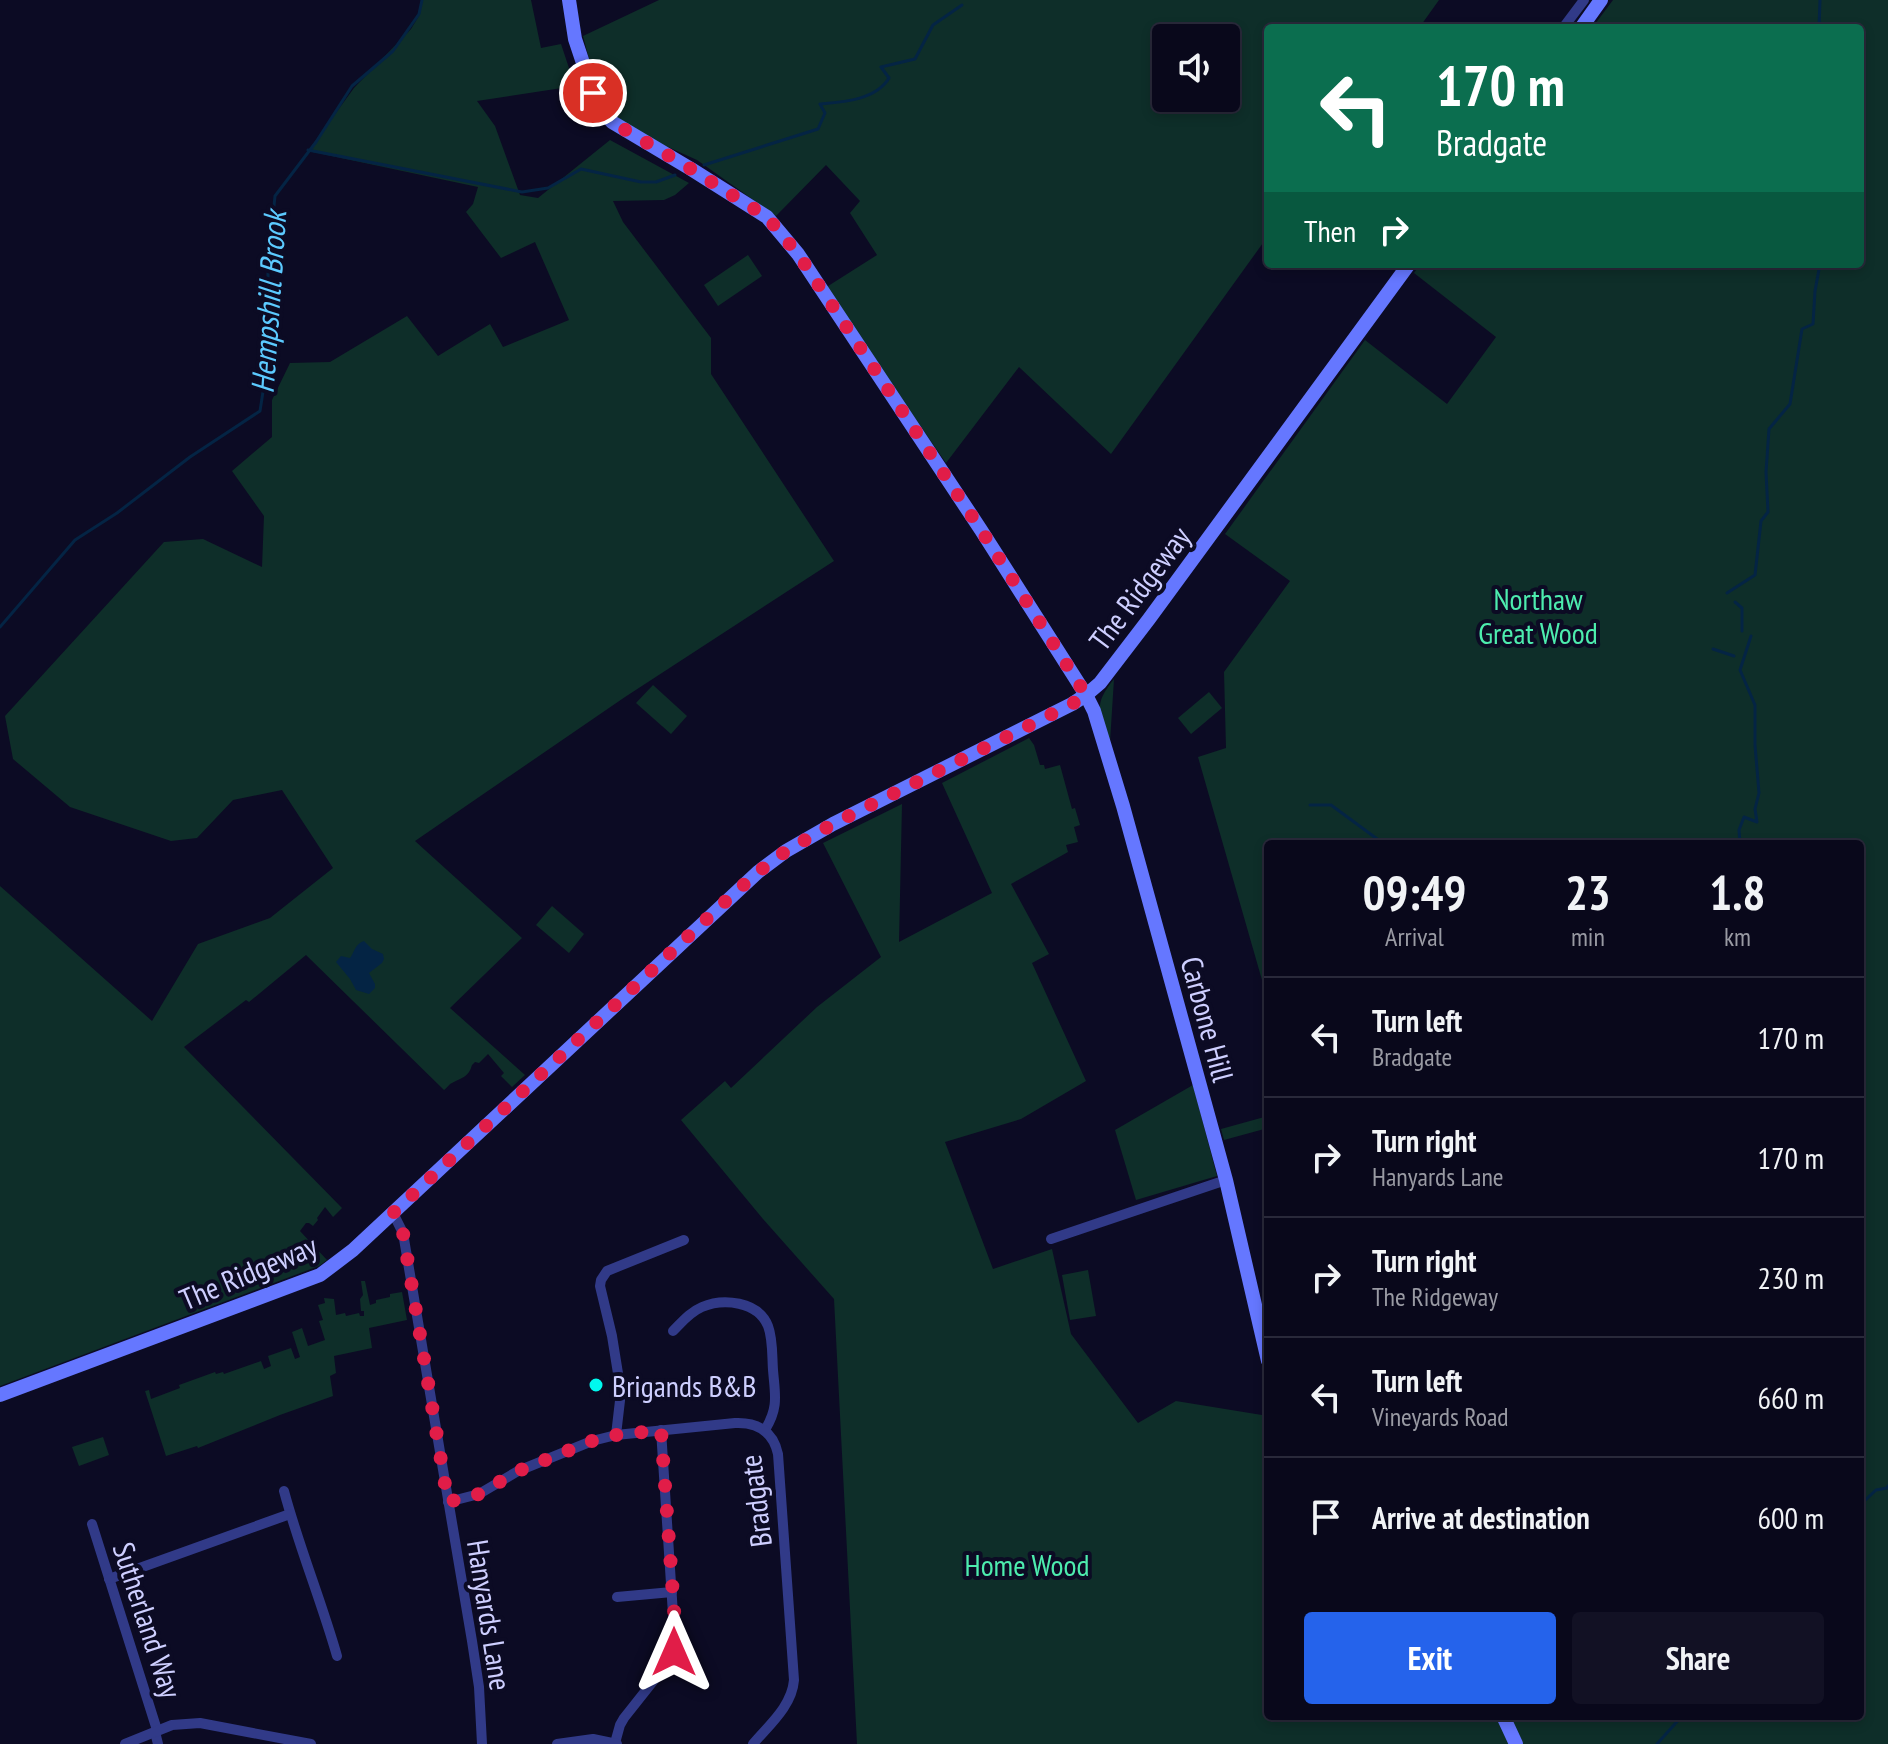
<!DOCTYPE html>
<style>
body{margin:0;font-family:"PT Sans Narrow",sans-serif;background:#121124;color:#f1f3f6;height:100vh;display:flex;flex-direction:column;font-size:30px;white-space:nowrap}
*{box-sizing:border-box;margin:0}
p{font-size:26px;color:#999aa3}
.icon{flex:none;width:44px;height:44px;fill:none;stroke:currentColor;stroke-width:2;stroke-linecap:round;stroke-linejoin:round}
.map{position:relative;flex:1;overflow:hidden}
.details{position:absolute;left:1264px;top:840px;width:600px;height:880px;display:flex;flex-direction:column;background:#09081b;border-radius:8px;box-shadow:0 4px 12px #0003,0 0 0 2px #29293a}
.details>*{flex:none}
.banner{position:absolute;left:1264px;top:24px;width:600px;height:244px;border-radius:8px;box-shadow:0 4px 12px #0003,0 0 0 2px #29293a;background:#0b6e4f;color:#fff;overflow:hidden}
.fabs{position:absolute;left:1152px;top:24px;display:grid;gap:16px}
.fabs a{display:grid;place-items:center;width:88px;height:88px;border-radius:8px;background:#09081b;box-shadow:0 4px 12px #0003,0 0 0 2px #29293a;font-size:40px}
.pin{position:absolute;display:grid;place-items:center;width:68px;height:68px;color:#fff;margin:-34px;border:4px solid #fff;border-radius:50%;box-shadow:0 2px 8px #0007}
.me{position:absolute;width:88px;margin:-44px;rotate:0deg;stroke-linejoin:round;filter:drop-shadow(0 0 6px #0008)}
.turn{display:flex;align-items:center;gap:28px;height:168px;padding:0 40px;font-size:36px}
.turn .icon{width:104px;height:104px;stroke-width:2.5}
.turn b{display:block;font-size:56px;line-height:68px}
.then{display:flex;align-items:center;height:76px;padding:0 40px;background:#0003;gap:16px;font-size:30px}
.eta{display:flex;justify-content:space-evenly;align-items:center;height:136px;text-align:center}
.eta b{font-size:48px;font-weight:800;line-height:56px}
.primary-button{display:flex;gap:16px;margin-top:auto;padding:16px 40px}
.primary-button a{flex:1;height:92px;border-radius:8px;background:#2563eb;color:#fff;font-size:32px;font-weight:800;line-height:92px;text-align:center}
.primary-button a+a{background:#121124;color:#f1f3f6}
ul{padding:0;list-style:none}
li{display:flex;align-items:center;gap:24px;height:120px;padding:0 40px;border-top:2px solid #29293a}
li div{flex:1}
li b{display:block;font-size:30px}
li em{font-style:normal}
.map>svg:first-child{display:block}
</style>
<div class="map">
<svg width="1888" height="1744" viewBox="0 0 1888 1744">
<rect width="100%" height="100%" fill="#0c0b24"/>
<!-- green -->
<g fill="#0e2e29" fill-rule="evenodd">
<path d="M 422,0 L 531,0 L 541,48 L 561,44 L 575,86 L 477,101 L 495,126 L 520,195 L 538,198 L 610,140 L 689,183 L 675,195 L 664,200 L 613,201 L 623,222 L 711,338 L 711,374 L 834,561 L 625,697 L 415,841 L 522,938 L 450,1008 L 525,1075 L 512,1087 L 501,1076 L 504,1073 L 488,1054 L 479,1063 L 475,1062 L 472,1065 C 469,1077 461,1078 452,1083 C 449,1084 447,1088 444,1090 L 306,955 L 249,1002 L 246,1000 L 184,1047 L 342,1208 L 333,1217 L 325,1207 L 317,1218 L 318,1220 L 313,1226 L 309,1223 L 306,1223 L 300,1231 L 327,1260 L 319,1266 L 0,1386 L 0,886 L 152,1021 L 198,944 L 270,918 L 333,868 L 282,790 L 233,800 L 197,838 L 171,841 L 70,807 L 13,759 L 5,716 L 164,542 L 203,539 L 262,567 L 264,516 L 232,471 L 272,437 L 272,400 L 290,363 L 330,362 L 407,316 L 438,356 L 490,324 L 503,347 L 569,320 L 535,242 L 501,258 L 466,212 L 473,204 L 478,187 L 308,151 L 354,88 L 411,29 L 420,14 Z"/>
<path d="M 659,0 L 1439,0 L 1419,28 L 1268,28 L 1268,236 L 1111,454 L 1019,367 L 946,463 L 825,288 L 877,255 L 850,213 L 860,201 L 826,165 L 776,216 L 697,160 L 639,134 L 608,110 L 597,89 L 583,36 ZM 1166,38 L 1226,38 L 1226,98 L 1166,98 Z"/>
<polygon points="1613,0 1888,0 1888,1744 857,1744 834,1299 763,1219 681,1120 725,1081 731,1088 817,1007 881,957 823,843 902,804 899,942 992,893 942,783 1029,738 1034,745 1040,765 1044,765 1045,769 1060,765 1072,809 1075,808 1080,825 1074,827 1078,842 1066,845 1068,852 1011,884 1049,954 1032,963 1086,1081 1021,1119 945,1142 993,1269 1052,1249 1071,1334 1138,1423 1176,1401 1268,1416 1268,1716 1860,1716 1860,844 1268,844 1268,1001 1198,757 1226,748 1224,672 1290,581 1225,534 1365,340 1447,404 1496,337 1414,273 1420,264 1860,264 1860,28 1592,28"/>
<polygon points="748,255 762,276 718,306 704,285"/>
<path d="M 1114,679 L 1110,742 C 1100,711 1092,706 1114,679 Z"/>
<polygon points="653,685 687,716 671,734 636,703"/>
<polygon points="1209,692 1222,708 1191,734 1178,718"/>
<polygon points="552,906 584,934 569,953 536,925"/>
<polygon points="1193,1085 1217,1176 1136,1200 1115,1130"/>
<polygon points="1268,1116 1268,1128 1224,1140 1221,1129"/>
<polygon points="1088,1270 1096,1316 1070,1320 1062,1275"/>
<polygon points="361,1281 365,1281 370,1305 376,1303 376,1300 390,1297 390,1294 402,1292 407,1320 369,1328 372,1348 334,1356 336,1373 330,1376 333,1396 280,1415 198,1448 197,1446 166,1456 145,1391 149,1390 151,1399 180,1388 179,1385 215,1372 216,1374 223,1372 224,1374 261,1361 264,1369 271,1366 268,1356 291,1348 295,1359 300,1357 292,1332 302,1328 308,1346 325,1340 319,1321 323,1320 318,1305 325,1303 324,1298 334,1299 336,1315 345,1313 346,1316 359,1313 360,1316 364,1316 364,1311 361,1311 360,1299 363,1295"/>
<polygon points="103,1437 109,1455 79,1466 72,1447"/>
</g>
<!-- water -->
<path fill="#042444" d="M 364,941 L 372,949 L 383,954 L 384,959 L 382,963 L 369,973 L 375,984 L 375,988 L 369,994 L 356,990 L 350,979 L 336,962 L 341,956 L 350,958 C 355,951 355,944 364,941 Z"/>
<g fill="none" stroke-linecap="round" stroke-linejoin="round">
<!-- stream -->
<g stroke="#042444" stroke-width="3">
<polyline points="1819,28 1820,0"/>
<polyline points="308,150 522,192 548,188 581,169 641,182 656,182 675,175"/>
<path d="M 704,165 L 818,129 L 825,113 L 820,104 C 843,102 876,100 889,78 L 881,67 L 915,59 L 933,25 L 962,5"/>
<polyline points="1727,593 1755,575 1761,521 1768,512 1766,472 1769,429 1790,404 1802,329 1813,324 1815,291 1820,264"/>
<polyline points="1735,602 1742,608 1742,631"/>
<polyline points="0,627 75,540 117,513 190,457 260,411 268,360 268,264 275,196 316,142 352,86 393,51 419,14 422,0"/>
<polyline points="1713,649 1734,656"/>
<polyline points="1310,805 1331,805 1384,844"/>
<polyline points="1740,844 1739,830 1744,817 1757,822 1755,809 1759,793 1755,745 1755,705 1740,670 1751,636"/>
<polyline points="1860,1505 1876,1490 1887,1488 1888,1486"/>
<polyline points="1657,1744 1682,1716"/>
</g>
<!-- street -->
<g stroke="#313a88" stroke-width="10">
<polyline points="1563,28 1584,0"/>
<polyline points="393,1213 403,1233 472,1641 479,1687 482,1744"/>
<polyline points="1051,1239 1226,1180"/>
<path d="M 673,1331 C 682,1322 690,1312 702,1307 C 723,1298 758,1301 768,1326 C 773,1339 772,1356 773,1370 C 775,1395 779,1407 765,1430"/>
<polyline points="616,1435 621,1392 612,1336 600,1286 601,1280 607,1271 684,1240"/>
<path d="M 284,1491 C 299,1547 321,1600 337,1656"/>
<path d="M 448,1502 L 479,1494 L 518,1471 L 592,1441 L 616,1435 L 735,1423 C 757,1422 773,1431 778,1454 L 794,1680 C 792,1706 769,1725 753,1744"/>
<polyline points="92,1524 157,1730"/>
<polyline points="109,1579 290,1514"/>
<polyline points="617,1597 672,1592"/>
<polyline points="155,1732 158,1744"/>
<polyline points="615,1743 620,1725 624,1718 666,1665 675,1645 661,1430"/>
<polyline points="125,1744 172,1725 200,1723 311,1744"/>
<polyline points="557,1744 593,1739 617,1744"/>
</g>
<!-- secondary -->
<g stroke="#6577ff" stroke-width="14">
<polyline points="569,0 575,39 593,93 599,107 612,122 691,169 767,217 798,254 981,530 1086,695 1094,711 1123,806 1226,1180 1268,1361"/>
<polyline points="1581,28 1601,0"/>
<polyline points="0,1395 320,1275 353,1250 758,872 786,851 833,824 1072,704 1086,695 1100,683 1149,619 1409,264"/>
<polyline points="1503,1716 1516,1744"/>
</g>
</g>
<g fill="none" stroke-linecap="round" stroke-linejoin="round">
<!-- route -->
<polyline stroke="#e11d48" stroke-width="14" stroke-dasharray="0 25.2" points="593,93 599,107 612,122 691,169 767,217 798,254 981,530 1086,695 1072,704 833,824 786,851 758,872 728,899 393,1213 403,1233 448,1502 479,1494 518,1471 592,1441 616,1435 661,1430 676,1637 674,1652"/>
</g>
<!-- markers -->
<circle fill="#00f9ef" stroke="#0c0b24" stroke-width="3" cx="596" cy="1385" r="8"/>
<g text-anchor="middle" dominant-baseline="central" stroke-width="8" stroke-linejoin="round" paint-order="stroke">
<!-- street labels -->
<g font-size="30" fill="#cecfff" stroke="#0c0b24">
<text transform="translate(1139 588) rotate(-53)">The Ridgeway</text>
<text transform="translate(1208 1019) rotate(75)">Carbone Hill</text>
<text transform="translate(248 1272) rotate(-23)">The Ridgeway</text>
<text transform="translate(755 1501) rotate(-97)">Bradgate</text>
<text transform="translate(490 1615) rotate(81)">Hanyards Lane</text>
<text transform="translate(148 1620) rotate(72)">Sutherland Way</text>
</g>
<!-- park labels -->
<g font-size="30" fill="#4decae" stroke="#0c0b24">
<text x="1538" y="598">Northaw<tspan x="1538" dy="34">Great Wood</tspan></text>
<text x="1027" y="1564">Home Wood</text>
</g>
<!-- poi labels -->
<g font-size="30" fill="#cecfff" stroke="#0c0b24" text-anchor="start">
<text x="612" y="1385">Brigands B&amp;B</text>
</g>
<!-- water labels -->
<g font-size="32" font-style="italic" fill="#5ccaff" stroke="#0c0b24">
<text transform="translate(268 302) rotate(-86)">Hempshill Brook</text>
</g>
</g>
</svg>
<div class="fabs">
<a><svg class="icon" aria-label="sound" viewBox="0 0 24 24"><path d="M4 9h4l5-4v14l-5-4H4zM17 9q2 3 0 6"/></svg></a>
</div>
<div class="pin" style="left:593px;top:93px;background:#d93025"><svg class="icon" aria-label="arrive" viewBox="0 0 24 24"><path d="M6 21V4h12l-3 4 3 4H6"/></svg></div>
<svg class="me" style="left:674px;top:1652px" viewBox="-20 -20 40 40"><path d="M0-17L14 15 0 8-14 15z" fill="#e11d48" stroke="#fff" stroke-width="4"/></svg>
<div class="banner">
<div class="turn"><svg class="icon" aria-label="left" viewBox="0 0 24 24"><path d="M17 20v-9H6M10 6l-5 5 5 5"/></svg><div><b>170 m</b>Bradgate</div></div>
<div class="then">Then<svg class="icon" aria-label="right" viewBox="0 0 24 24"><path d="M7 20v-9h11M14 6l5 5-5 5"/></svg></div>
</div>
<section class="details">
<div class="eta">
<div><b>09:49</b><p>Arrival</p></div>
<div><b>23</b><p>min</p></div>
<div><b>1.8</b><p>km</p></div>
</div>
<ul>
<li><svg class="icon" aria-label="left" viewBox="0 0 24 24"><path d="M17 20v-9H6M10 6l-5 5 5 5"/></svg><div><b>Turn left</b><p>Bradgate</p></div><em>170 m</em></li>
<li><svg class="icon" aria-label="right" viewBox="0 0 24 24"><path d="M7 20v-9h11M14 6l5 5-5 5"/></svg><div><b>Turn right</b><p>Hanyards Lane</p></div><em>170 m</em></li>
<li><svg class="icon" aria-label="right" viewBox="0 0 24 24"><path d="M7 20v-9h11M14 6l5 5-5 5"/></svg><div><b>Turn right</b><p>The Ridgeway</p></div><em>230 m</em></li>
<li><svg class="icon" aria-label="left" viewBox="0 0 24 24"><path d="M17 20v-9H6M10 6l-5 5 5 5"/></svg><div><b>Turn left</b><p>Vineyards Road</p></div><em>660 m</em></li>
<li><svg class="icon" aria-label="arrive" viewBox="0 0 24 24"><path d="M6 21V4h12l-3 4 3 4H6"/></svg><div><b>Arrive at destination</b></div><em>600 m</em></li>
</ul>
<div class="primary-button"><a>Exit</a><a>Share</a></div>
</section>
</div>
